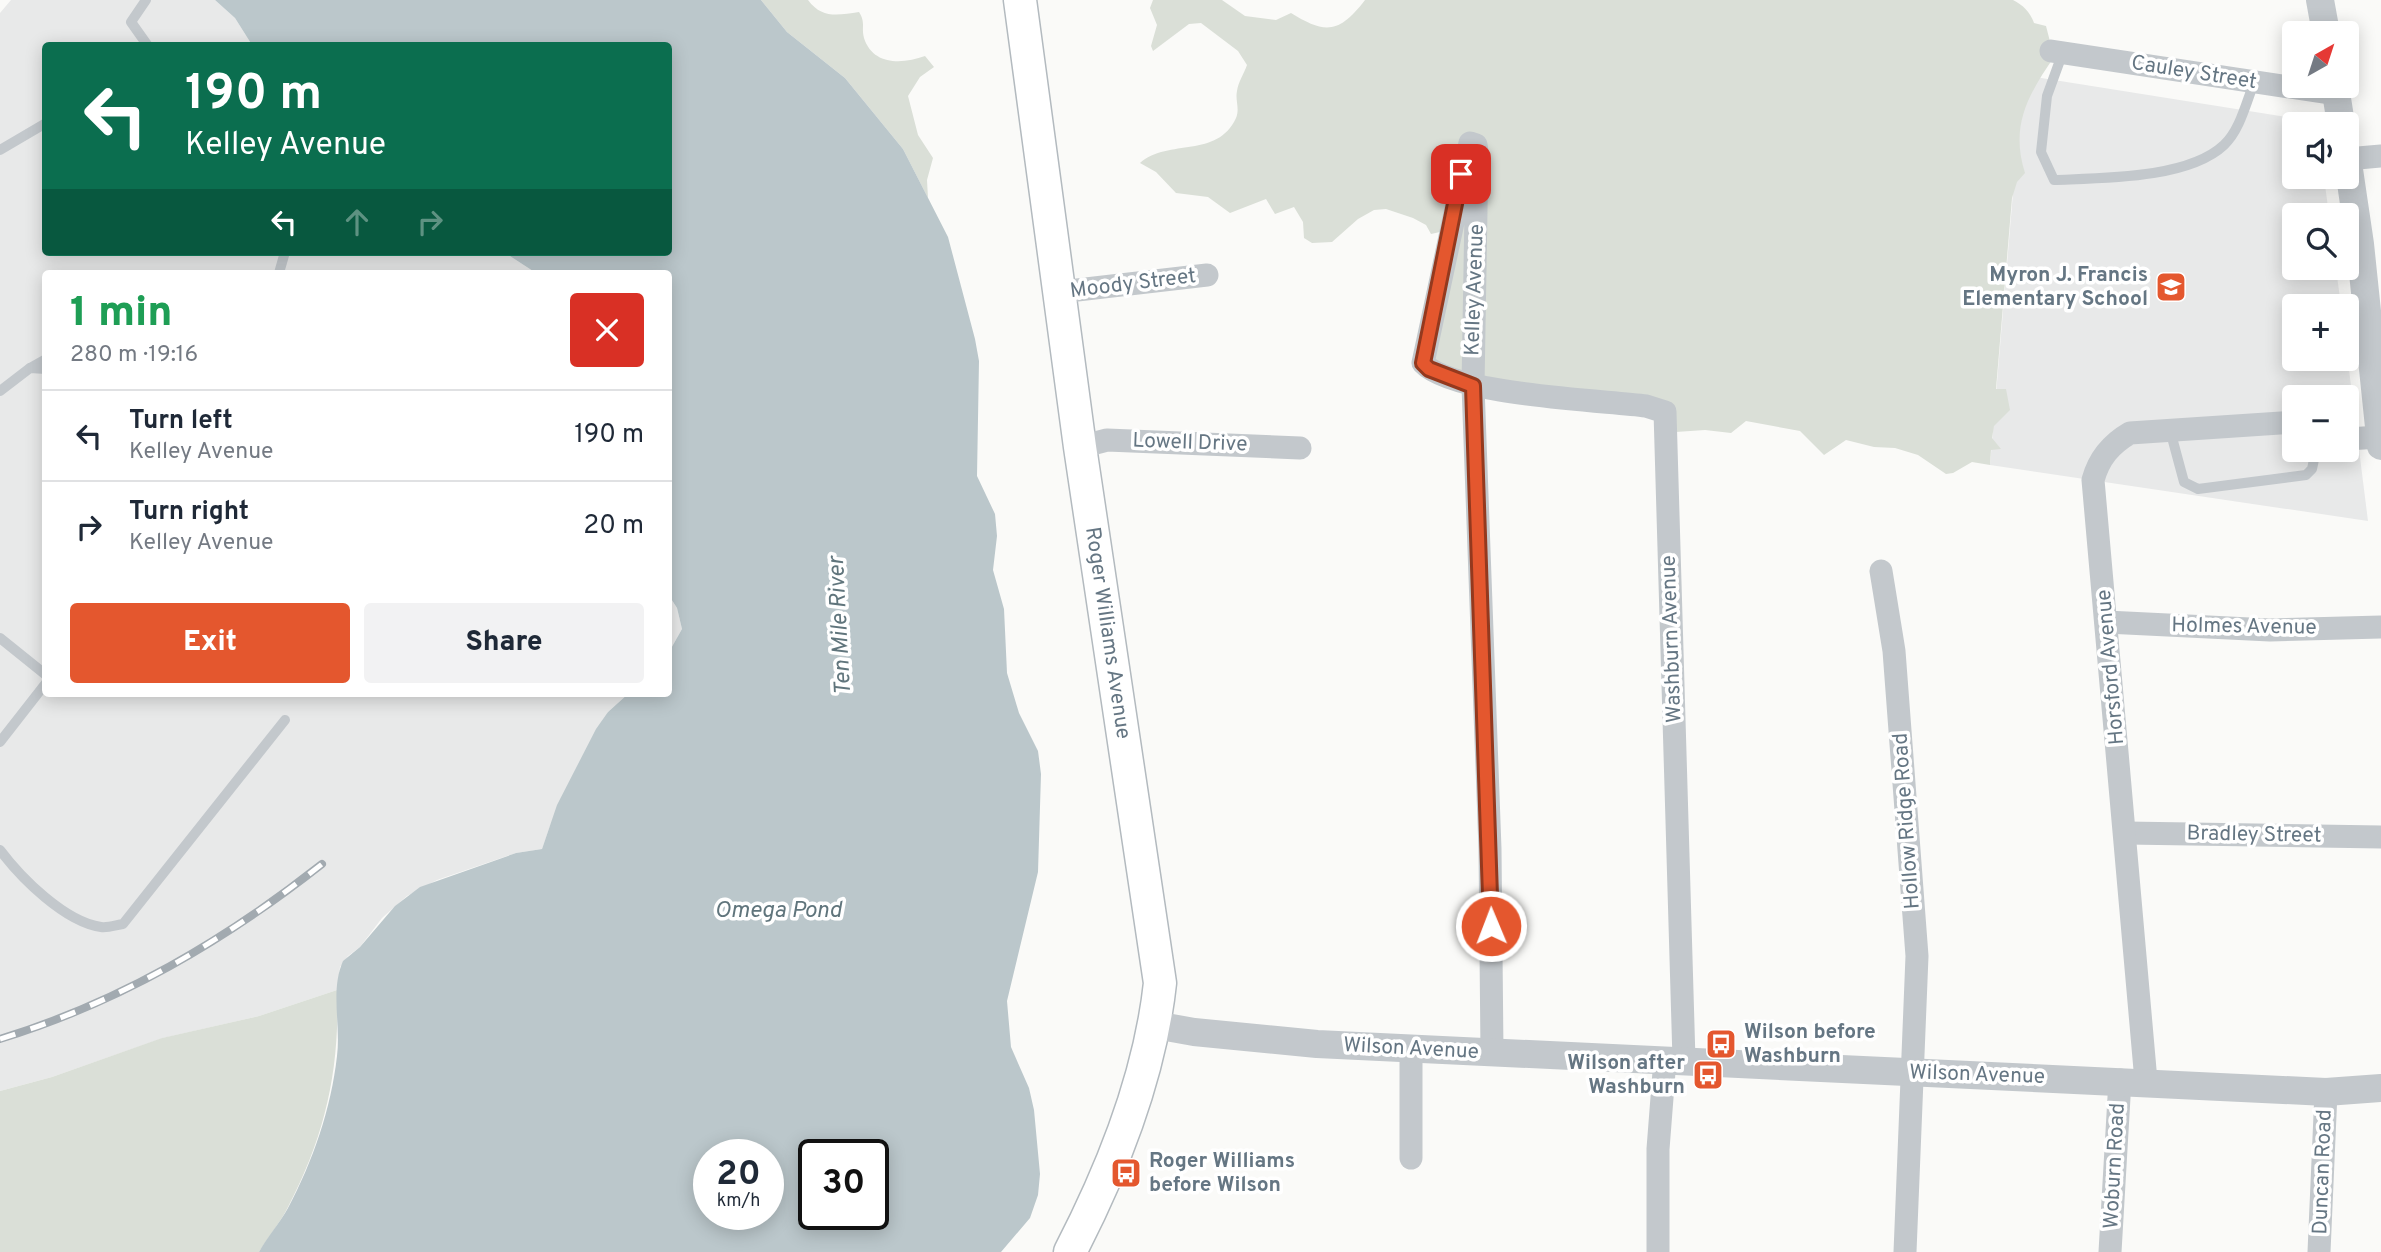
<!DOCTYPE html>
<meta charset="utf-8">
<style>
body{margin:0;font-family:Overpass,sans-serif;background:#f2f2f3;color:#1f2937;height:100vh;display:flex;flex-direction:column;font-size:26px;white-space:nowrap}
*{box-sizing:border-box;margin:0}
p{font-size:23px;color:#747a83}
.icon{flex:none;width:38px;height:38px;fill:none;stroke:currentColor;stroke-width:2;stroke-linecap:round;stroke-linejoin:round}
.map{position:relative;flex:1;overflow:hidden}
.side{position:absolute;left:42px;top:270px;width:630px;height:427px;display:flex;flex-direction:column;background:#fff;border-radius:7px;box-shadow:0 4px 18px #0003}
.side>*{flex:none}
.banner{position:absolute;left:42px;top:42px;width:630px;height:214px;border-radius:7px;box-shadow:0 4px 18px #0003;background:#0b6e4f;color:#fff;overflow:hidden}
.needle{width:46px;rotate:39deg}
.fabs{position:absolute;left:2282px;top:21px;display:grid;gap:14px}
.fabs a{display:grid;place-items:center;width:77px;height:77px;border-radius:7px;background:#fff;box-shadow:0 4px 18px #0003;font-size:35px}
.speed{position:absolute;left:693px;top:1139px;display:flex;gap:14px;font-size:35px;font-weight:700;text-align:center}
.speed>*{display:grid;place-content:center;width:91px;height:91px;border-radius:50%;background:#fff;box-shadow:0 4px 18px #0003;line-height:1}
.speed small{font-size:18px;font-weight:400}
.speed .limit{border:4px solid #111;border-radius:10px;background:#fff;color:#111}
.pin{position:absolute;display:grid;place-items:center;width:60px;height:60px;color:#fff;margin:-30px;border-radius:14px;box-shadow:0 4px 10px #0006}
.me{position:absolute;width:77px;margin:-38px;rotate:359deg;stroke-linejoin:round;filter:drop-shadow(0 0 5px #0008)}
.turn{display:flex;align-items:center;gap:24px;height:147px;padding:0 28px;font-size:32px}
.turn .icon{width:91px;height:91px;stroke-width:2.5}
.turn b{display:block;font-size:49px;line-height:60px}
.lanes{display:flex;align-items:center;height:66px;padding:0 28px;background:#0003;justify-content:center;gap:35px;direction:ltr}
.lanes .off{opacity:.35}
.round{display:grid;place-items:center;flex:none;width:74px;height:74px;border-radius:7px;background:#f2f2f3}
.head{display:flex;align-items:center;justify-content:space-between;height:119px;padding:0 28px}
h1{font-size:42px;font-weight:800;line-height:52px;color:#1e9e55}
.action{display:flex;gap:14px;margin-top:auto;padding:14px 28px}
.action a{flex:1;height:80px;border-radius:7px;background:#e4572e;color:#fff;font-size:28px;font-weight:800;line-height:80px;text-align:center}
.action a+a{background:#f2f2f3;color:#1f2937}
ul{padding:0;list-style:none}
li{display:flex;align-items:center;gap:21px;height:91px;padding:0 28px;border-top:2px solid #e0e1e3}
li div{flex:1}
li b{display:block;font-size:26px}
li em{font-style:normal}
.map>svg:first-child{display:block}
</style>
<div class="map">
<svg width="2381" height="1252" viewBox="0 0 2381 1252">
<rect width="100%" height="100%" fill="#fafaf8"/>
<!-- built -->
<g fill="#e8e9e9" fill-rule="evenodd">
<polygon points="11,0 215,0 235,18 252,45 46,46 46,252 504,252 536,273 46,273 46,693 629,693 608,712 550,826 542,849 516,853 437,880 407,896 382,918 360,947 348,956 340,967 337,990 259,1016 163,1038 52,1077 0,1091 0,13"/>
<path d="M 2023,75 L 2317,122 L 2294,124 L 2294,177 L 2324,177 L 2329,215 L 2294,215 L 2294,268 L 2336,268 L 2341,306 L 2294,306 L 2294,359 L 2347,359 L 2347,354 L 2368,521 L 1990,465 ZM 2294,397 L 2347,397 L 2347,450 L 2294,450 Z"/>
<polygon points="668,594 677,608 682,629 669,652"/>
</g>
<!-- green -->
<g fill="#dadfd7">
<path d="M 761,0 L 808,0 C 822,19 838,15 859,12 C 866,23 861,27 864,38 C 873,66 903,64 925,56 L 934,67 L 920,77 L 908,96 L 918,135 L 933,158 L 927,180 L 928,198 L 903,149 L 845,78 L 787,32 Z"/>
<path d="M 1153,0 L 1222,0 L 1245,16 L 1276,20 L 1291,13 C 1325,34 1339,34 1365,0 L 2013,0 C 2023,5 2030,12 2034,23 L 2046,26 L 2054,57 C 2028,95 2010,126 2025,173 L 2017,182 L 2012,198 L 1996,389 L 2006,389 L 2010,410 L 1994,426 L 1992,438 L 2001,449 L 1991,450 L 1990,465 L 1972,462 L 1953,473 L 1946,474 L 1918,455 L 1895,448 L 1874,447 L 1846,440 L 1824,455 L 1800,431 L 1746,421 L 1731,433 L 1705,430 L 1661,433 L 1660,420 L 1643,414 L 1426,362 L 1449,230 L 1431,234 L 1426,225 L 1413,218 L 1386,209 L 1374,210 L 1358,219 L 1332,242 L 1312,243 L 1304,238 L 1303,222 L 1294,207 L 1275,214 L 1266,199 L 1230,213 L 1208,197 L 1176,193 L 1156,172 L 1140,163 C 1169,138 1217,159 1236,118 C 1240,109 1235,100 1237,91 C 1238,82 1244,74 1247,65 L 1238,51 L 1201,23 L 1189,24 L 1153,51 L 1151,46 L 1157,25 L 1150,8 Z"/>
<path d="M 337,990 C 340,1070 325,1136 288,1207 C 280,1223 268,1237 259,1252 L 0,1252 L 0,1091 L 52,1077 L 162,1038 L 259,1016 Z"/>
</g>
<!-- water -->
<path fill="#bbc7cb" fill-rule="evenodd" d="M 215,0 L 761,0 L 787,32 L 845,78 L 903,149 L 948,237 L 975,339 L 979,361 L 977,476 L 995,514 L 997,536 L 993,570 L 1004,609 L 1007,673 L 1019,713 L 1038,751 L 1041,774 L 1038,872 L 1007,1001 L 1011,1047 L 1029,1088 L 1034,1110 L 1040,1174 L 1038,1195 L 1030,1218 L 1001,1252 L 259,1252 C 267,1237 280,1223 288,1208 C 313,1161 331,1109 337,1056 C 341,1025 330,990 343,961 L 360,947 L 395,906 L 420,887 L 516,853 L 542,849 L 557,805 L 596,729 L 608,712 L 629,693 L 668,693 L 669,652 L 682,629 L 677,608 L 668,594 L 668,273 L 536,273 L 504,252 L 668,252 L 668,46 L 252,45 L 235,18 ZM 768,1155 L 768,1214 L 709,1214 L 709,1155 ZM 873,1155 L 873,1214 L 814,1214 L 814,1155 Z"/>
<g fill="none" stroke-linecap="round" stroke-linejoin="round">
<!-- secondary casing -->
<g stroke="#b3babf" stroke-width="35">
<g id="secondary">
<path id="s1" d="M 1020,0 L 1080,447 L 1160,983 C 1150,1076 1113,1169 1070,1252"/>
</g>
</g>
<!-- service -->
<g stroke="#c3c8cc" stroke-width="10">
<polyline points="146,0 131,22 148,46"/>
<path d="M 2063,52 L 2047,96 L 2041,152 L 2054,180 C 2102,178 2188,179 2224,145 C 2240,130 2246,103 2254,83"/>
<polyline points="0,150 46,123"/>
<polyline points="279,273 285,252"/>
<polyline points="30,368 46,359"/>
<polyline points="0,391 30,368 46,369"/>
<polyline points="2170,430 2184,482 2198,489 2306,475 2312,469 2316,450"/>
<polyline points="0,638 46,675"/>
<polyline points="0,742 46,683"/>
<path d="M 0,850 C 21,878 65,922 101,927 C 108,928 116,925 123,924 L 285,720"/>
</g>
<!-- minor -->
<g stroke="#c3c8cc" stroke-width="23">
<polyline points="2051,51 2336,94"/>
<polyline points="2347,159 2381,156"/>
<polyline points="1060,292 1207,275"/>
<polyline points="2347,439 2380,437"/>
<polyline points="1080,447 1107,440 1300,448"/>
<polyline points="1881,571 1894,651 1917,956 1905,1252"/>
<polyline points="2106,622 2270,630 2381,627"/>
<polyline points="2126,833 2381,837"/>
<polyline points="1411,1048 1411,1158"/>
<path d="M 1492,1053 L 1490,849 L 1473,386 L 1477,152 L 1476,145 L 1470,143 L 1423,363 C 1453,395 1598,400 1646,406 L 1665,412 L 1684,1060"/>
<path d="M 2146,1081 L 2093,480 C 2099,458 2111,444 2130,433 L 2294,422"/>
<polyline points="1658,1252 1658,1149 1665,1059"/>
<polyline points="2110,1252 2120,1080"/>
<polyline points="2319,1252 2326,1092"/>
</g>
<!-- tertiary -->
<g stroke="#c3c8cc" stroke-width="28">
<polyline points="2320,0 2326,33"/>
<polyline points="2335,86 2341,124"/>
<polyline points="2347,156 2360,244 2381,446"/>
<polyline points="1155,1025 1194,1032 1317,1044 2326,1092 2381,1088"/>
</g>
<!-- secondary -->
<use href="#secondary" stroke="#fff" stroke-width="32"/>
<!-- rail casing -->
<g stroke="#a2aab0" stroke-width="8">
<path id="rail" d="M 0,1039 C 120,1002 224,941 322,864"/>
</g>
<!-- rail -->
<use href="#rail" stroke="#fff" stroke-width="5" stroke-dasharray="16" stroke-linecap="butt"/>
</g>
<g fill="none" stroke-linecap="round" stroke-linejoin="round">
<!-- route casing -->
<g stroke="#94391e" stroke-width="18">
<polyline id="route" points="1461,174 1423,363 1429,369 1473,386 1491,926"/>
</g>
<!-- route -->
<use href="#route" stroke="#e4572e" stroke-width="12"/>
</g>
<!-- icons -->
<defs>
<g id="school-square" transform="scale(1.575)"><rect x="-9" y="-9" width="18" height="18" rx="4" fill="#e4572e" stroke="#fff"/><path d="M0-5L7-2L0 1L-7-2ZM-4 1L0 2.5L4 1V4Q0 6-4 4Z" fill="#fff"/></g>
<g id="bus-square" transform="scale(1.575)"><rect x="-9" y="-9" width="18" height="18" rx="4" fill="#e4572e" stroke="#fff"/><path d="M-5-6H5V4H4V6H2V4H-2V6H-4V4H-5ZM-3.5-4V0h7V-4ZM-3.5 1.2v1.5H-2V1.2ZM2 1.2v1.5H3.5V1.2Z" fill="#fff"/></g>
</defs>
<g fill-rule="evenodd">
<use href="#school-square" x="2171" y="287"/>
<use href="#bus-square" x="1721" y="1044"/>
<use href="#bus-square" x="1708" y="1075"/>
<use href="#bus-square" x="1126" y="1173"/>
</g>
<g text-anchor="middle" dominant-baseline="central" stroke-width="7" stroke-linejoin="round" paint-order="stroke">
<!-- street labels -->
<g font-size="21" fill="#657683" stroke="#fff">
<text transform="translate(2194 73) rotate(9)">Cauley Street</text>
<text transform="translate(1133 284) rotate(-7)">Moody Street</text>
<text transform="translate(1475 290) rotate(-88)">Kelley Avenue</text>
<text transform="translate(1190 443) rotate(2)">Lowell Drive</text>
<text transform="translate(2244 627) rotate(1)">Holmes Avenue</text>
<text stroke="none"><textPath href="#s1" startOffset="639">Roger Williams Avenue</textPath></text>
<text transform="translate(1672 639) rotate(-92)">Washburn Avenue</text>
<text transform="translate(2111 667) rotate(-95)">Horsford Avenue</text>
<text transform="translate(1907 821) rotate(-94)">Hollow Ridge Road</text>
<text transform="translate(2254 835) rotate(1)">Bradley Street</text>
<text transform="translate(1411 1049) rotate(3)">Wilson Avenue</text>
<text transform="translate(1977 1075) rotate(2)">Wilson Avenue</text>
<text transform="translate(2115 1166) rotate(-87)">Woburn Road</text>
<text transform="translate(2323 1172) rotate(-88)">Duncan Road</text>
</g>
<!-- poi labels -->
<g font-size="21" font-weight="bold" fill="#657683" stroke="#fff" text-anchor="end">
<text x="2148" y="275">Myron J. Francis<tspan x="2148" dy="24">Elementary School</tspan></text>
<text x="1744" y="1032" text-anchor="start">Wilson before<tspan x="1744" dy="24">Washburn</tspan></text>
<text x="1685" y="1063">Wilson after<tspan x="1685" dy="24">Washburn</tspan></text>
<text x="1149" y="1161" text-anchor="start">Roger Williams<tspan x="1149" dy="24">before Wilson</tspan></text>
</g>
<!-- water labels -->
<g font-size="23" font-style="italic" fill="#60757c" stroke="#fff">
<text transform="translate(841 626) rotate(-93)">Ten Mile River</text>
<text x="778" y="911">Omega Pond</text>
</g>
</g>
</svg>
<div class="fabs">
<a><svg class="needle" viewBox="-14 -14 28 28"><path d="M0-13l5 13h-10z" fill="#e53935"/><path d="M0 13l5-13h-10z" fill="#747a83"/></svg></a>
<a><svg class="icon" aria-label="sound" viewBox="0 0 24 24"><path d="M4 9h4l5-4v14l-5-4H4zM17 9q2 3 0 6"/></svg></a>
<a><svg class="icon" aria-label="search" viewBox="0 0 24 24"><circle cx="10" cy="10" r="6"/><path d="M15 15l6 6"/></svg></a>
<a>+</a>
<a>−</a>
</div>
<div class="speed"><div>20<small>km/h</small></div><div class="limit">30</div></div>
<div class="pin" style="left:1461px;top:174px;background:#d93025"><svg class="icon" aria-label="arrive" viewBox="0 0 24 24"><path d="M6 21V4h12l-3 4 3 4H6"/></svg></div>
<svg class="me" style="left:1491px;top:926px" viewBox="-20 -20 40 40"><circle r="17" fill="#e4572e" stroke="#fff" stroke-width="3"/><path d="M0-11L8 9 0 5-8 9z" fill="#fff"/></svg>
<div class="banner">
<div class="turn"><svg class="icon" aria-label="left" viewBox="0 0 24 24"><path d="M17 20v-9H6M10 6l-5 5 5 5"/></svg><div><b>190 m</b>Kelley Avenue</div></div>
<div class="lanes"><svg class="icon" aria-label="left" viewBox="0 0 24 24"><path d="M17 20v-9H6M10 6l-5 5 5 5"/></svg><svg class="icon off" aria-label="ahead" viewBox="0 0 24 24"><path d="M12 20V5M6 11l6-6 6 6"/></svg><svg class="icon off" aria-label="right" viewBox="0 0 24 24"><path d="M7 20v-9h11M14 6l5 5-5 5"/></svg></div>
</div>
<section class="side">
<div class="head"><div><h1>1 min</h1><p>280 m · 19:16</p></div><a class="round" style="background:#d93025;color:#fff"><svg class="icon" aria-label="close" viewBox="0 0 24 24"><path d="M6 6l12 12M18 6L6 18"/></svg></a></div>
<ul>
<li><svg class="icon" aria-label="left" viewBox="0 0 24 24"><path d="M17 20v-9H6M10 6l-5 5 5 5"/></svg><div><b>Turn left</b><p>Kelley Avenue</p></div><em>190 m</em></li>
<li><svg class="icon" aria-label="right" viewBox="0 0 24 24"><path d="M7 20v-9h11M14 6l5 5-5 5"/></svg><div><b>Turn right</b><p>Kelley Avenue</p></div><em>20 m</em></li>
</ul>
<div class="action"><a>Exit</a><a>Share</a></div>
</section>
</div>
